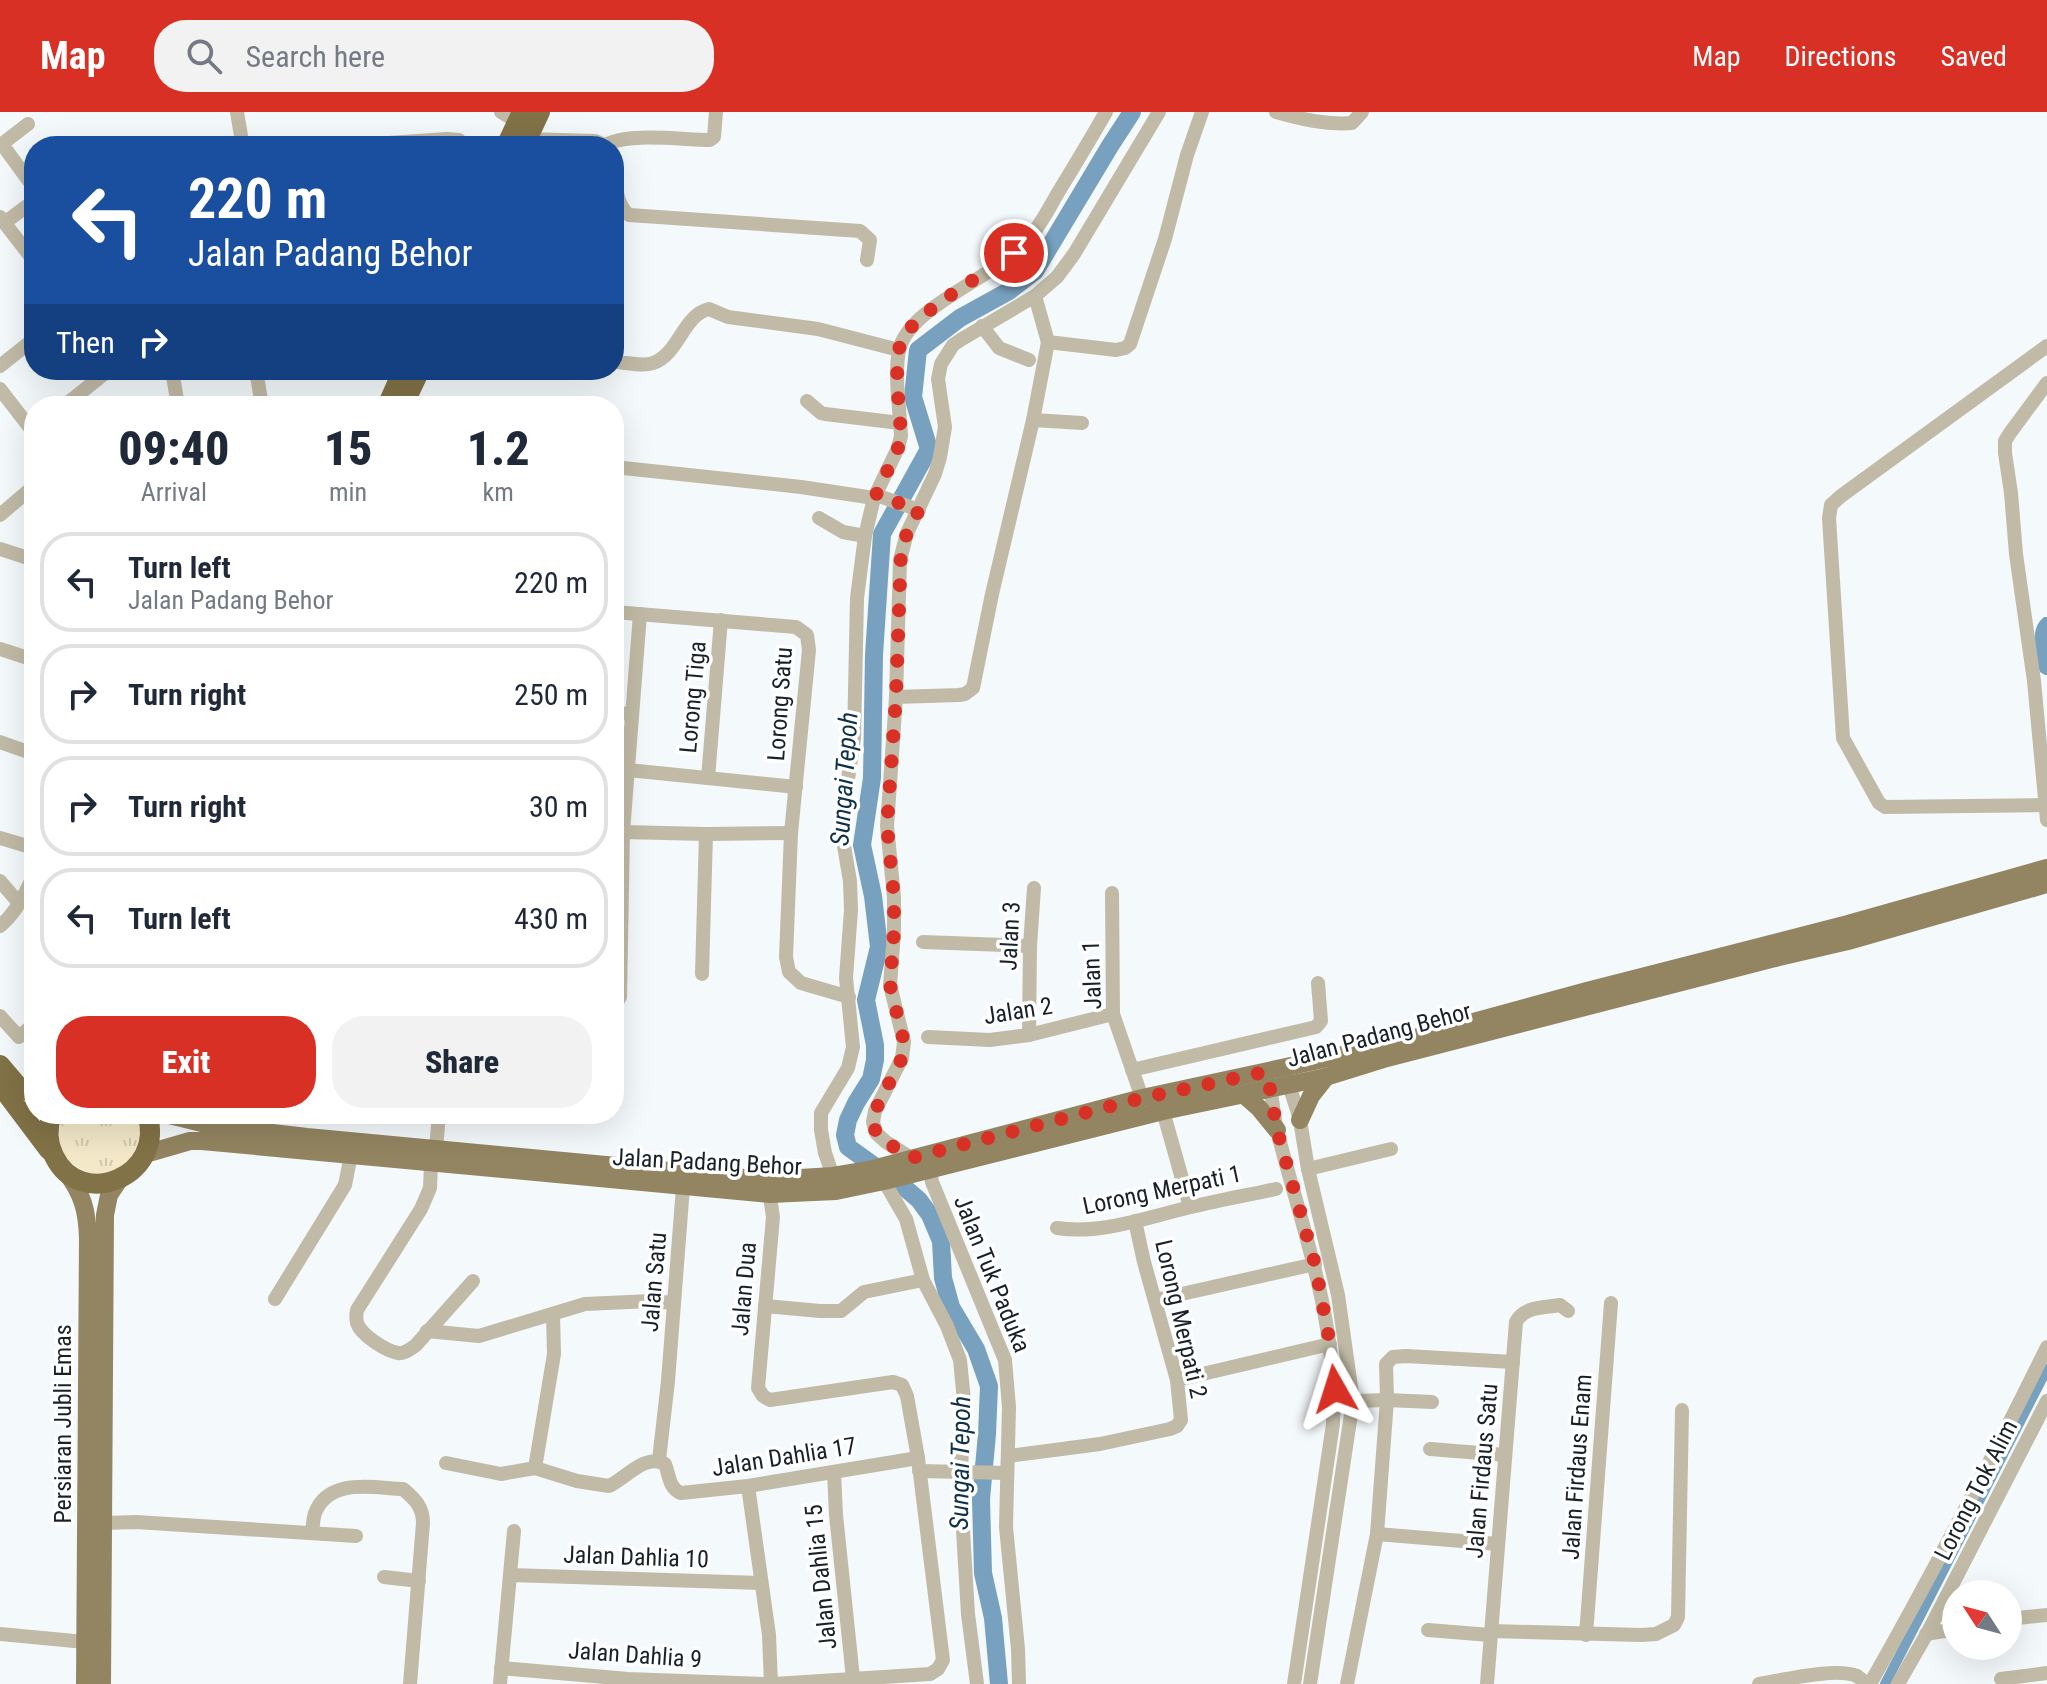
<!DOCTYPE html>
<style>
body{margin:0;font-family:"Roboto Condensed",sans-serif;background:#f2f2f3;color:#1f2937;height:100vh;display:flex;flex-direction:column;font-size:30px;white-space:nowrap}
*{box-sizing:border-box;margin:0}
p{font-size:26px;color:#747a83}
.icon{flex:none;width:44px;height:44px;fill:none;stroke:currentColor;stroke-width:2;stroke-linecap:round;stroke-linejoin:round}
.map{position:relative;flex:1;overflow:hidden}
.details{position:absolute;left:24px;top:284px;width:600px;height:728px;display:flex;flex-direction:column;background:#fff;border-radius:32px;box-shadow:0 8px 32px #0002}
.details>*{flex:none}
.banner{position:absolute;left:24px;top:24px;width:600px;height:244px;border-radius:32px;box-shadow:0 8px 32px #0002;background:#1a4fa0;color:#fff;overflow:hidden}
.needle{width:52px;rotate:306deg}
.fabs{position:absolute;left:1942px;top:1468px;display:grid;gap:16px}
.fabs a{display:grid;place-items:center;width:80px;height:80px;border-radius:50%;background:#fff;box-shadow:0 8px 32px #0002;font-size:40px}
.pin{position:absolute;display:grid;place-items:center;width:68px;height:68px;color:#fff;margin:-34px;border:4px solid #fff;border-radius:50%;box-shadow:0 2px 8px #0007}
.me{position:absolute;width:88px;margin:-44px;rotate:354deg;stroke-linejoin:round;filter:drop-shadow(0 0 6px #0008)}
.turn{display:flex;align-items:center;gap:28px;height:168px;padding:0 32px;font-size:36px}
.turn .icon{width:104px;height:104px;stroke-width:2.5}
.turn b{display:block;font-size:56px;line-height:68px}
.then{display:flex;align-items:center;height:76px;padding:0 32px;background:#0003;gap:16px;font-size:30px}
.eta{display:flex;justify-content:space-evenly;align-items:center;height:136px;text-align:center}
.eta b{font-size:48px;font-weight:800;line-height:56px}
.primary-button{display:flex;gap:16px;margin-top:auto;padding:16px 32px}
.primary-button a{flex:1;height:92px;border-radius:32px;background:#d93025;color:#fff;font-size:32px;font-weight:800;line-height:92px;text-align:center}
.primary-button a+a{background:#f2f2f3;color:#1f2937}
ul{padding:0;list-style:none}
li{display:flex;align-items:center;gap:24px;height:100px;margin:0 16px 12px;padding:0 16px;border:4px solid #e0e1e3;border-radius:32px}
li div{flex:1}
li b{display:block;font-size:30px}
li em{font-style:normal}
header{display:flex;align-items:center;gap:48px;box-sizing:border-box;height:112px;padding:0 40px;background:#d93025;color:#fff}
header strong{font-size:38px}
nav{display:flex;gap:44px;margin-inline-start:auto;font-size:28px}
.search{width:560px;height:72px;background:#f2f2f3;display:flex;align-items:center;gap:20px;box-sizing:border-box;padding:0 28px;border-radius:32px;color:#747a83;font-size:30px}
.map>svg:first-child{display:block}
</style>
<header>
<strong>Map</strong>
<div class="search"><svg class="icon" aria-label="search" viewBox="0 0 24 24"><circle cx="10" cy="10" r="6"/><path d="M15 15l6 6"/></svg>Search here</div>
<nav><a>Map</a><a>Directions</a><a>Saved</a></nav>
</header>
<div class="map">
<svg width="2047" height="1572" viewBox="0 0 2047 1572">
<defs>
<pattern id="grass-tufts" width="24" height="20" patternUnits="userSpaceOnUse" patternTransform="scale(2)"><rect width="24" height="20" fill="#f3e8c8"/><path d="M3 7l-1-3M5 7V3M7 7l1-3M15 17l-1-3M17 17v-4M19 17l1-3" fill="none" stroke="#d0c7ac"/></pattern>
</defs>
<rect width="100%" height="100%" fill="#f4f9fc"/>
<!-- grass -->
<path fill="url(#grass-tufts)" d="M 64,1002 L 137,1002 C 141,1012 141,1023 138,1033 C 123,1087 38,1059 64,1002 Z"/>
<!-- water -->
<path fill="#77a1bf" d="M 2044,505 L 2047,505 L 2047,563 L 2045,563 L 2040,560 L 2038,555 C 2036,538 2029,517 2044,505 Z"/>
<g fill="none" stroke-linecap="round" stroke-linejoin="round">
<!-- canal -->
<polyline stroke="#77a1bf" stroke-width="10" points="1885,1572 2047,1257"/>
<!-- river -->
<polyline stroke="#77a1bf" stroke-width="18" points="999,1572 993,1506 983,1461 981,1387 987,1322 989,1274 976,1237 951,1195 943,1166 941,1129 930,1103 919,1088 905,1076 848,1035 845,1023 848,1008 856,991 871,967 875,948 875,933 866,888 879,835 873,784 862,733 872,666 874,543 882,422 929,337 913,285 918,238 960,206 1009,179 1035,159 1110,34 1132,0"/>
<!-- minor -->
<g stroke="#c1baa6" stroke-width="14">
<polyline points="237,0 242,30 245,34"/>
<polyline points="501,0 518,10"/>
<path d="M 1276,0 C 1301,7 1325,13 1352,11 L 1362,0"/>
<polyline points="527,27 595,29 607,34"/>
<polyline points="2,32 28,12"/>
<path d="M 606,33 C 627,20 684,28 710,28 L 714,25 L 716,0"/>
<polyline points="0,34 2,32 34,76"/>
<polyline points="345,34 447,27 459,28 464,34"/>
<path d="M 614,58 C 616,73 616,93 629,103 L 860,119 L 870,128 L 867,148"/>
<polyline points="0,105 34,149"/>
<polyline points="4,111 34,89"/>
<polyline points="1035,184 1048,230 1116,238 1125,236 1130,232 1165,127 1187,43 1202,0"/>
<polyline points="982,214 999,236 1029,248"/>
<path d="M 614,250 C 626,250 642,255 653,251 C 679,242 683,203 709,197 L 728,205 L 818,217 L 899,238"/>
<polyline points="0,254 34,227"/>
<polyline points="172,258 178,294"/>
<polyline points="256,258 262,294"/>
<polyline points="2047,271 2010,321 2005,329 2005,341 2011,381 2016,442 2034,569 2047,708"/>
<polyline points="0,277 34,321"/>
<polyline points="807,289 821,301 825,302 900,311"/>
<polyline points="64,294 109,258"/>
<polyline points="1033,308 1082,311"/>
<polyline points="614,355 801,375 874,386"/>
<polyline points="876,383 919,398"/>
<polyline points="0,403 34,374"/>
<polyline points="819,406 843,420 865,424"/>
<polyline points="0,437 34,448"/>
<polyline points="614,500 796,515 807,523 809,538 791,721 786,845 789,860 801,871 849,885"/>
<polyline points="0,537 34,548"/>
<polyline points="896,585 959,583 965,582 973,576 992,482 1033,308 1048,230"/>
<polyline points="614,601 632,602"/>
<polyline points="0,630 34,642"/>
<polyline points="628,658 796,675"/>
<polyline points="708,666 721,508"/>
<polyline points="2046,693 1885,695 1879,691 1843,626 1829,406 1831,393 1841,384 2047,234"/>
<polyline points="623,720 706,722 791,721"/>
<polyline points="0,726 34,736"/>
<polyline points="0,769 19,791"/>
<polyline points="1112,781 1113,902 1142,986"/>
<path d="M 0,814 C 16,801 26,781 34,762"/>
<polyline points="923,830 1030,834"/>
<polyline points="702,862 706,722"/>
<polyline points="614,894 620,885 623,720 640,502"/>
<polyline points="0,904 19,925 34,912"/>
<polyline points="1029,923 1030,834 1034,776"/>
<polyline points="928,925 990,928 1029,923 1113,902"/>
<polyline points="1132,958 1316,915 1321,909 1318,871"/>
<polyline points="1286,963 1300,1008 1308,1057 1338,1183 1353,1289 1310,1572"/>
<path d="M 1268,967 C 1273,985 1273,1004 1278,1022 C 1303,1120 1338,1209 1333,1312 L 1294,1572"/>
<polyline points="1163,999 1190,1095"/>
<polyline points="436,1037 439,1002"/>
<polyline points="911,1046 886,1030 876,1021 873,1010 875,999 902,946 904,930 890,873 894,820 894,785 887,714 896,585 900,448 907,421 935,362 940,345 945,315 938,267 941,252 953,233 962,227 1035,184 1057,165 1074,142 1159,0"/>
<path d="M 431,1051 L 430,1076 L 421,1097 L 357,1198 C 356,1203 356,1206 357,1211 C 361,1223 386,1239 398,1241 C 405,1242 410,1237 416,1233 L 473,1169"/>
<polyline points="930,1057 932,1070 1005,1248 1009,1295 1006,1415 1018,1537 1019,1572"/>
<polyline points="1308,1057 1391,1037"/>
<path d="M 833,1064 L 825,1041 L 821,1018 L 821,1001 L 848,956 L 853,935 L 846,866 L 851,798 L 850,769 L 844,734 L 842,708 L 854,626 L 857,486 L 865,424 L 874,386 L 898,336 L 901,324 C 900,298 894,265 899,239 C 907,195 998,164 1026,130 C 1040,115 1049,96 1059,79 C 1075,53 1091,26 1106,0"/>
<polyline points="884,1069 906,1107 923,1168 947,1214 960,1248 965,1299 960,1368 968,1502 977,1572"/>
<polyline points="768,1072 773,1105 758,1276 763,1284 770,1288 893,1270 902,1273 907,1284 918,1346 943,1548 938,1557 930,1562 774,1572"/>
<path d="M 1057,1116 C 1101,1123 1148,1105 1191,1095 C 1219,1088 1248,1083 1276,1077"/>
<polyline points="275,1187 345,1073 351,1043"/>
<polyline points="1155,1188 1315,1152"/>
<polyline points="765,1194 820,1199 841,1199 864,1180 923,1168"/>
<polyline points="427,1219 479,1224 585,1192 651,1189 674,1191"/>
<polyline points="1177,1268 1330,1232"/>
<polyline points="1353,1289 1387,1288 1432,1290"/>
<polyline points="1430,1337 1505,1343"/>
<polyline points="1008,1344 1100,1332 1170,1317 1177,1314 1181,1308 1177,1268 1144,1150 1135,1109"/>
<polyline points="659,1348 668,1269 683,1075"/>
<path d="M 446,1351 L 501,1362 L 535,1356 L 577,1369 L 609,1374 C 626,1366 645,1341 665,1352 C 669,1362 669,1377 681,1381 L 748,1374 L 918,1346"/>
<polyline points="535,1356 554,1242 553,1202"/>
<polyline points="919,1359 1007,1361"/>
<polyline points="834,1360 836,1403 853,1566"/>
<polyline points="748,1374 769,1523 771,1572"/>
<polyline points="104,1411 136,1410 356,1424"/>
<path d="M 312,1420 C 313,1414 313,1407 315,1401 C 329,1365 374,1376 403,1377 C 415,1387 423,1395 423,1411 L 410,1572"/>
<polyline points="1377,1422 1498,1432"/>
<polyline points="510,1463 761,1471"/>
<polyline points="384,1465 419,1469"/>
<polyline points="2008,1507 2047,1503"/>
<polyline points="1428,1518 1490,1523"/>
<polyline points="1491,1519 1642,1523 1656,1522 1674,1513 1678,1505 1682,1298"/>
<polyline points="0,1522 85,1530"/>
<polyline points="1926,1522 1956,1517"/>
<polyline points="1586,1523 1611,1191"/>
<polyline points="501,1556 628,1567 766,1572"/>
<polyline points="2001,1567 2047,1561"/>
<polyline points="500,1572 514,1419"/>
<polyline points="1347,1572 1377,1422 1387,1288 1386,1252 1393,1245 1406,1244 1513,1250"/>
<path d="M 1487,1572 L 1516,1210 C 1524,1194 1544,1196 1560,1193 L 1568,1199"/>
<path d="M 1759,1572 C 1783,1568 1837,1555 1857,1564 C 1858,1565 1867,1572 1868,1572"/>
<path d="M 1870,1572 C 1933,1461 1991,1349 2047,1235"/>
<polyline points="1898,1572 1929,1518 2047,1289"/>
</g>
<!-- major -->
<g stroke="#938561" stroke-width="18">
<polyline points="1244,983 1259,996 1277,1018"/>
<polyline points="165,1002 214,1014 307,1025 767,1068 833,1064 869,1058 1142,986 1389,933 1587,879 1848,812 2047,756"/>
<polyline points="1300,1008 1311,984 1326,965"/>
<polyline points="145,1042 190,1029 202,1029 770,1082 836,1079 884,1069 1163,999 1326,965 1387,946 1771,847 1848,829 2047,772"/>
<path d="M 66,1060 C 83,1083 87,1098 88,1126 L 85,1572"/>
<polyline points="102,1572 105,1103 109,1083 119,1068"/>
</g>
<!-- highway -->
<g stroke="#827247" stroke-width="20">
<polyline points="506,34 522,0"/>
<polyline points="524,34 540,0"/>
<polyline points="387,294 403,258"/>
<polyline points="403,294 420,258"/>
<polyline points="0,953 17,973 34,982"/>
<polyline points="0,973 49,1038"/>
<path d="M 52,1002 C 47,1016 47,1030 54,1044 C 81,1100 167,1063 147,1002"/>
</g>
</g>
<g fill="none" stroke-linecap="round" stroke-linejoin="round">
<!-- route -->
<path stroke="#d93025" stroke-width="14" stroke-dasharray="0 25.2" d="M 1014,141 C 987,161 912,202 901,230 C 893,253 900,299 901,324 L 898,336 L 876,383 L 919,398 L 907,421 L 901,440 L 896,585 L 887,714 L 894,785 L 894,820 L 890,873 L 904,930 L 902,946 L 875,999 L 873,1010 L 876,1021 L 886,1030 L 911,1046 L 1142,986 L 1265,960 L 1270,977 L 1277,1018 L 1315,1152 L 1330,1232 L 1335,1277"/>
</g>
<g text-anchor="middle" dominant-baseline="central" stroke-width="7" stroke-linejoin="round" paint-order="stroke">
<!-- street labels -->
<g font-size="24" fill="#182127" stroke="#fff">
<text transform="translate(693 585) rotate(-85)">Lorong Tiga</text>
<text transform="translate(780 592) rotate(-86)">Lorong Satu</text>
<text transform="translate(1010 824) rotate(-87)">Jalan 3</text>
<text transform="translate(1092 863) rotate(-92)">Jalan 1</text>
<text transform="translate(1018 899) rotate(-9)">Jalan 2</text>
<text transform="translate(1379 923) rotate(-15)">Jalan Padang Behor</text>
<text transform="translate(707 1050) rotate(3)">Jalan Padang Behor</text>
<text transform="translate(1162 1078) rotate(-12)">Lorong Merpati 1</text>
<text transform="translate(992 1162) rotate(68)">Jalan Tuk Paduka</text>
<text transform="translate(654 1170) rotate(-85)">Jalan Satu</text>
<text transform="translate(744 1177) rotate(-85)">Jalan Dua</text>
<text transform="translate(1181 1207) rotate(77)">Lorong Merpati 2</text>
<text transform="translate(63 1312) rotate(-90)">Persiaran Jubli Emas</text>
<text transform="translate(784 1345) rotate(-9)">Jalan Dahlia 17</text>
<text transform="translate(1577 1355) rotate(-86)">Jalan Firdaus Enam</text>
<text transform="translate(1482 1359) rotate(-85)">Jalan Firdaus Satu</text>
<text transform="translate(1976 1378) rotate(-63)">Lorong Tok Alim</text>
<text transform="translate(636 1445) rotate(2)">Jalan Dahlia 10</text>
<text transform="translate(821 1465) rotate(-96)">Jalan Dahlia 15</text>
<text transform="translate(635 1543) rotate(4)">Jalan Dahlia 9</text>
</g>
<!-- water labels -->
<g font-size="26" font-style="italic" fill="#0d3147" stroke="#fff">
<text transform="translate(844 667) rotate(-86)">Sungai Tepoh</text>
<text transform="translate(960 1351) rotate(-89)">Sungai Tepoh</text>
</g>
</g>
</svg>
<div class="fabs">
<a><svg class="needle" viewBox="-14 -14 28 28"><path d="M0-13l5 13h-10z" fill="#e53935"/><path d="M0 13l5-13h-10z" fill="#747a83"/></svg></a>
</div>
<div class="pin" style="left:1014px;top:141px;background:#d93025"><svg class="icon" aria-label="arrive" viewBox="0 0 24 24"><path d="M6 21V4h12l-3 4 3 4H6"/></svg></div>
<svg class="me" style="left:1335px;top:1277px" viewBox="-20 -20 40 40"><path d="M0-17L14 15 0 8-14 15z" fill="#d93025" stroke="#fff" stroke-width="4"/></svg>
<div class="banner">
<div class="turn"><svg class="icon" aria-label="left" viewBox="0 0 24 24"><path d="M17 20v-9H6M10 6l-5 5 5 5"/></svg><div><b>220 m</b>Jalan Padang Behor</div></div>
<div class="then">Then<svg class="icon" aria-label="right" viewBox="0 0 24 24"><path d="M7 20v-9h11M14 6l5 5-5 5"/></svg></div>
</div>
<section class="details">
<div class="eta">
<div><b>09:40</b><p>Arrival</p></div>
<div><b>15</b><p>min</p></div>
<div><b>1.2</b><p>km</p></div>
</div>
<ul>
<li><svg class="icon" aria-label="left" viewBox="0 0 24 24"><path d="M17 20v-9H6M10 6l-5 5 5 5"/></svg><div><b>Turn left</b><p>Jalan Padang Behor</p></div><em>220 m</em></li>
<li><svg class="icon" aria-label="right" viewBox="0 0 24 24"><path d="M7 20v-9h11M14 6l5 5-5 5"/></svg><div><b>Turn right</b></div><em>250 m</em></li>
<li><svg class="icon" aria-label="right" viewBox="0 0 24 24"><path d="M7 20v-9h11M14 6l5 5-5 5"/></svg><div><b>Turn right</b></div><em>30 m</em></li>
<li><svg class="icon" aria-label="left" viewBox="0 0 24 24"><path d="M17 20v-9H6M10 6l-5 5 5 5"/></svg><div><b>Turn left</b></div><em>430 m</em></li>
</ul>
<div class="primary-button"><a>Exit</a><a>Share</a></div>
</section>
</div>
